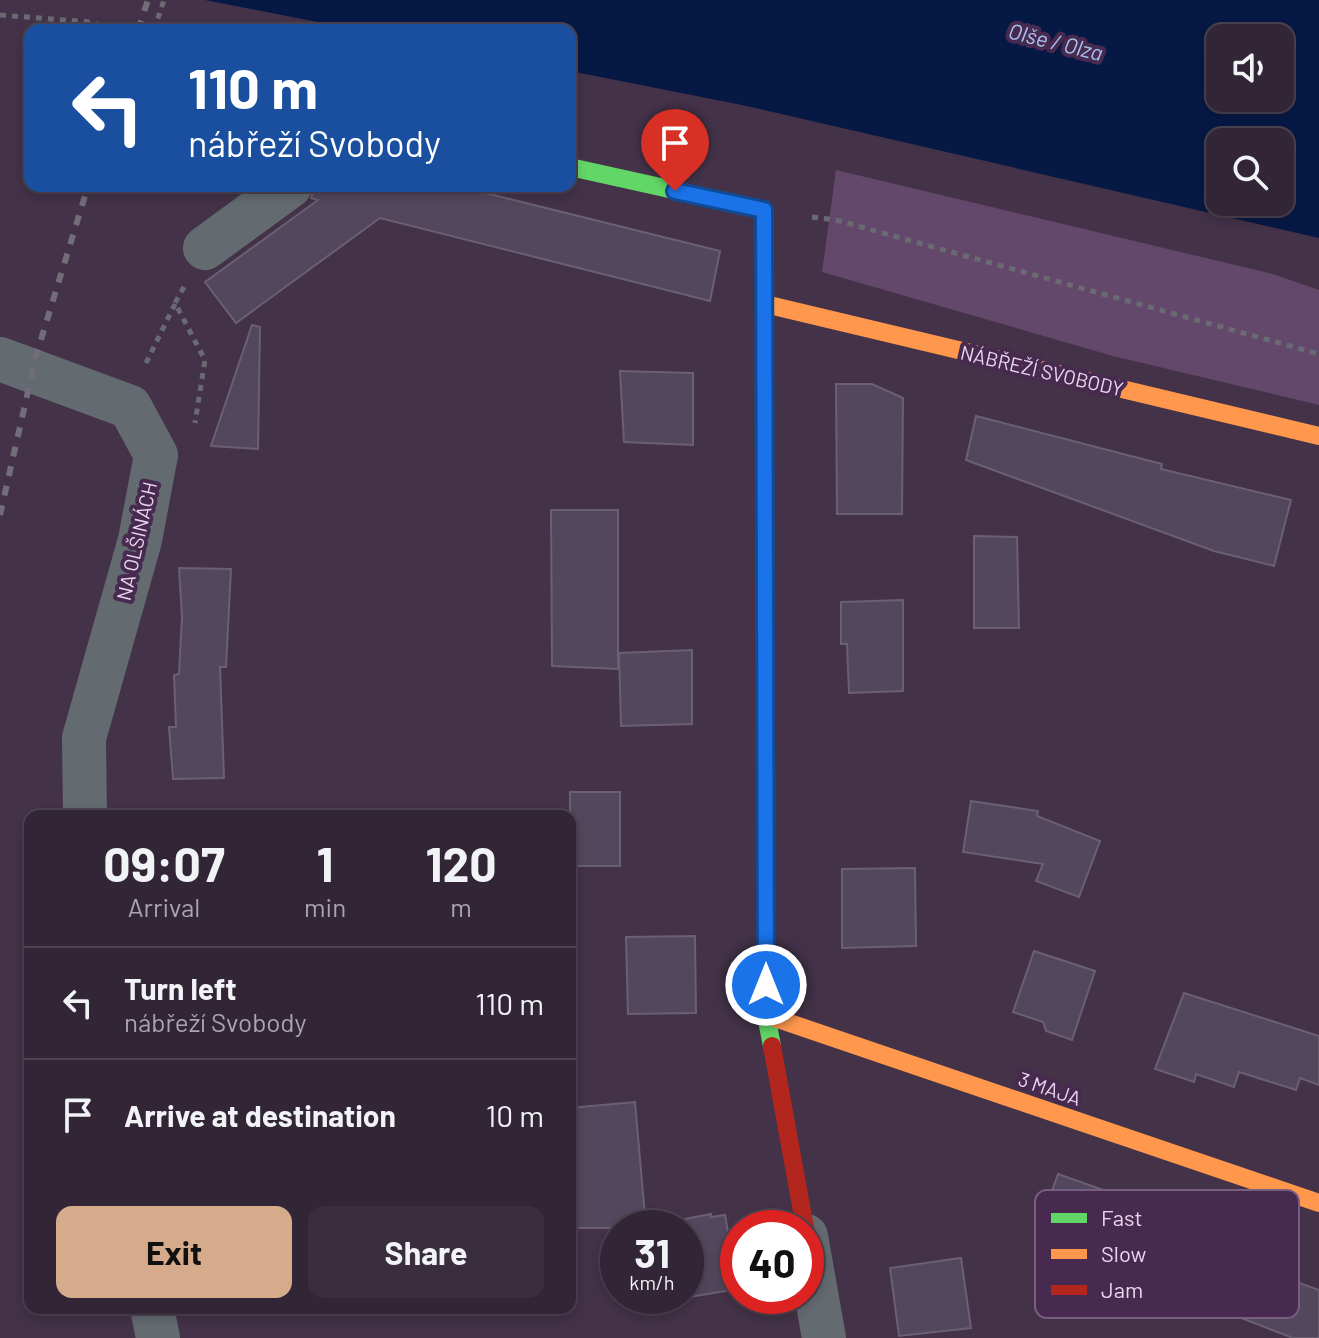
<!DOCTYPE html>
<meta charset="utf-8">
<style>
body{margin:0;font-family:Barlow,sans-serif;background:#3a2e3e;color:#f1f3f6;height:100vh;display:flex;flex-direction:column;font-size:30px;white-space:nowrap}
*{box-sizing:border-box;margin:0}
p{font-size:26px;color:#a8a5ad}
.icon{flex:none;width:44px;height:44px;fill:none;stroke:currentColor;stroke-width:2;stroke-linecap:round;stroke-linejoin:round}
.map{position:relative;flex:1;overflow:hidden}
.panel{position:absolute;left:24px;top:810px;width:552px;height:504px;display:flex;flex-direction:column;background:#322636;border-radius:16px;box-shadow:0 4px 12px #0003,0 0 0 2px #4d4351}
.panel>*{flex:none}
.guide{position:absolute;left:24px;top:24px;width:552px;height:168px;border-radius:16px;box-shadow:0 4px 12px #0003,0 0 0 2px #4d4351;background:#1a4fa0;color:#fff;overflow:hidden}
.controls{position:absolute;left:1206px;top:24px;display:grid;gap:16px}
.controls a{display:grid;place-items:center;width:88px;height:88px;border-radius:16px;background:#322636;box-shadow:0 4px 12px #0003,0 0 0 2px #4d4351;font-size:40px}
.speed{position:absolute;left:600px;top:1210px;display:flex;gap:16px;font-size:40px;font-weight:700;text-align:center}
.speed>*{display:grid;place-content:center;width:104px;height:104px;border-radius:50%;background:#322636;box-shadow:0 4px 12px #0003,0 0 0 2px #4d4351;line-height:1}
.speed small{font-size:20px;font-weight:400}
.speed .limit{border:12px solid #d22;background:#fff;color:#111}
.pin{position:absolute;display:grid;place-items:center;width:68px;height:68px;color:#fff;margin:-82px -34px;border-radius:50% 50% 50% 0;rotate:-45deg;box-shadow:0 0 8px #0007}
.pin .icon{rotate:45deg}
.me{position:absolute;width:88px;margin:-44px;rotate:0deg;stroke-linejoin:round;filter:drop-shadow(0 0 6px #0008)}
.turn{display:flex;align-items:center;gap:28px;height:168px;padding:0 32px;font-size:36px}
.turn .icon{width:104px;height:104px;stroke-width:2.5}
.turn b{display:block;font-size:56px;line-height:68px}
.eta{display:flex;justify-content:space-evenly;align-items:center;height:136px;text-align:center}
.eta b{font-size:48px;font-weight:700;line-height:56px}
.cta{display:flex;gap:16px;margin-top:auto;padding:16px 32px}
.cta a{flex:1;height:92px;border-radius:16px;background:#d6ab8b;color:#111;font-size:32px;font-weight:700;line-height:92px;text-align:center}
.cta a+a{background:#3a2e3e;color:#f1f3f6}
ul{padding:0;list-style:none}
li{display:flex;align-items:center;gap:24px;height:112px;padding:0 32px;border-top:2px solid #4d4351}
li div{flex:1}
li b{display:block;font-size:30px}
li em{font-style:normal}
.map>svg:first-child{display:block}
</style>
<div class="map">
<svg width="1319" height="1338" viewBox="0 0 1319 1338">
<rect width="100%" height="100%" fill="#433248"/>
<!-- green -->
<polygon fill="#64486b" points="836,170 1273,274 1319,290 1319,405 1113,356 822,272"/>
<!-- water -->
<path fill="#061944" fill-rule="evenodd" d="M 205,0 L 1319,0 L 1319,238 L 742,105 L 570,71 L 570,30 L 358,30 ZM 1220,38 L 1280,38 L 1280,98 L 1220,98 ZM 1220,142 L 1280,142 L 1280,202 L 1220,202 Z"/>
<!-- building -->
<g fill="#52475c" stroke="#6b6073" stroke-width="2">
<polygon points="315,186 457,186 720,251 710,301 380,218 236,323 205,282 318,200 311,198"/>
<polygon points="252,325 260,327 258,449 211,446"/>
<polygon points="620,371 693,373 693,445 624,442"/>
<polygon points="836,384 872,384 903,398 902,514 837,514"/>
<polygon points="976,416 1162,464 1161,469 1291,500 1274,566 1214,551 966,460"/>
<polygon points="551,510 618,510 618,669 552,666"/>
<polygon points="974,536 1017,537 1019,628 974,628"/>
<polygon points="179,568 231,569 226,667 220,667 224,778 173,779 169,727 176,727 174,675 179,674 182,617"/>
<polygon points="903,600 903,691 849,693 847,644 841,644 841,602"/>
<polygon points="692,650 692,724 621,726 619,653"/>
<rect x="570" y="792" width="50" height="74"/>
<polygon points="971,801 1038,811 1037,816 1100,841 1079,897 1036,881 1043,864 963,852"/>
<polygon points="915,868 916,946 842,948 842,869"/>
<polygon points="695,936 696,1013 628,1014 626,937"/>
<polygon points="1034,951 1095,971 1072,1040 1046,1031 1043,1022 1013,1012"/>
<polygon points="1184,993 1319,1036 1319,1085 1300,1078 1296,1090 1239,1072 1234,1087 1196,1074 1194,1082 1155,1069"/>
<polygon points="635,1102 646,1228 576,1228 570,1108"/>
<polygon points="1058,1174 1262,1246 1255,1267 1319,1290 1319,1338 1293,1338 1138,1278 1074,1257 1076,1252 1035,1238"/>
<polygon points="711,1214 711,1217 725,1215 738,1289 665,1301 664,1296 686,1296 686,1228 653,1228 653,1225"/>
<polygon points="961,1258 971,1328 899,1336 890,1268"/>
</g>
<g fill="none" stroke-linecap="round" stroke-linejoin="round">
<!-- path -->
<g stroke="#6a6b72" stroke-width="5" stroke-dasharray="6 6" stroke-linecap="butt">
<polyline points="0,15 90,22 118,30"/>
<polyline points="154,30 164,0"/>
<polyline points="812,217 836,220 1319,354"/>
<polyline points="184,287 175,303 205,360 195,423"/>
<polyline points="146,363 175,304"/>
</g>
<!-- street -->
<g stroke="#636b70" stroke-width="44">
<polyline points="205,248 290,186"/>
<polyline points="0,359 130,407 156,455 140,540 84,738 85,816"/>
<polyline points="806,1236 824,1338"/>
<polyline points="152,1308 158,1338"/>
</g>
<!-- fast -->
<polyline stroke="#63d668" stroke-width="18" points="570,167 764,210 766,1015 772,1046"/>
<!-- slow -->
<g stroke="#ff974d" stroke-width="18">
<polyline points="765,304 1319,436"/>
<polyline points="766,1015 1319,1203"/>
</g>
<!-- jam -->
<polyline stroke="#b3261e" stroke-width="18" points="772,1046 805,1228"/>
<!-- rail -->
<g stroke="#726e79" stroke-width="6" stroke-dasharray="10 10" stroke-linecap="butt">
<polyline points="138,30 148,0"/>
<polyline points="0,515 36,356 88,186"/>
</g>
</g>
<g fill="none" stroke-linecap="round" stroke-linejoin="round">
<!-- route casing -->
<g stroke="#114b97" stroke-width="20">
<polyline id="route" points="675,191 764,210 766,985"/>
</g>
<!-- route -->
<use href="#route" stroke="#1a73e8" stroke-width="14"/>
</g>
<g text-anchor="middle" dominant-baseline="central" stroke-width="8" stroke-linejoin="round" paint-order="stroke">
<!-- street labels -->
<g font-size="20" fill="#e9d7ee" stroke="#482a50">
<text transform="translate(1042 370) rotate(13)">NÁBŘEŽÍ SVOBODY</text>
<text transform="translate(136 541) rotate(-77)">NA OLŠINÁCH</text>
<text transform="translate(1050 1088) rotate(19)">3 MAJA</text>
</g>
<!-- water labels -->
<g font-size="22" font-style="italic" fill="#a5c3f1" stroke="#482a50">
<text transform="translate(1056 41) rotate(14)">Olše / Olza</text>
</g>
</g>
<!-- legend -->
<rect x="1035" y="1190" width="264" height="128" rx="12" fill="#482a50" stroke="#785e7f" stroke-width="2"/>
<rect x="1051" y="1213" width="36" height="10" fill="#63d668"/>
<rect x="1051" y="1249" width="36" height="10" fill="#ff974d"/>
<rect x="1051" y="1285" width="36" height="10" fill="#b3261e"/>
<g font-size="22" fill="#e9d7ee">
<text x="1101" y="1226">Fast</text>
<text x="1101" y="1262">Slow</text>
<text x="1101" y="1298">Jam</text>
</g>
</svg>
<div class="controls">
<a><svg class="icon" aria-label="sound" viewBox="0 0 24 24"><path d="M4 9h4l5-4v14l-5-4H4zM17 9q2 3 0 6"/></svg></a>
<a><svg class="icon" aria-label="search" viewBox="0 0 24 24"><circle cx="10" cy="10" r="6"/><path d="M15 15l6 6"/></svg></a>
</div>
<div class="speed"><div>31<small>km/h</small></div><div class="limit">40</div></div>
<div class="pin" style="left:675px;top:191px;background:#d93025"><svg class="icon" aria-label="arrive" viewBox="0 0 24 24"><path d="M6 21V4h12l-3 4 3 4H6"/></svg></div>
<svg class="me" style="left:766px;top:985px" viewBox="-20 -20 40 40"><circle r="17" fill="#1a73e8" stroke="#fff" stroke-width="3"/><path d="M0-11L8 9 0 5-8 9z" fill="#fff"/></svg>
<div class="guide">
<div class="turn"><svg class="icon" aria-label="left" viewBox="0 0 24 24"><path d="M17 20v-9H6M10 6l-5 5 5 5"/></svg><div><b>110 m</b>nábřeží Svobody</div></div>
</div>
<section class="panel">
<div class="eta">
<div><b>09:07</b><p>Arrival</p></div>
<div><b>1</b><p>min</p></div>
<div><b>120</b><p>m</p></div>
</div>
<ul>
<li><svg class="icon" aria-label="left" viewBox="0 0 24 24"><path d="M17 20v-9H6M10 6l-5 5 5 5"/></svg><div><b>Turn left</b><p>nábřeží Svobody</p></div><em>110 m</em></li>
<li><svg class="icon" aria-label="arrive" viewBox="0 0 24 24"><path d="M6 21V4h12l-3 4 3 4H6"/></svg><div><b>Arrive at destination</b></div><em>10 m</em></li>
</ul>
<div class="cta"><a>Exit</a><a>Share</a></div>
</section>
</div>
